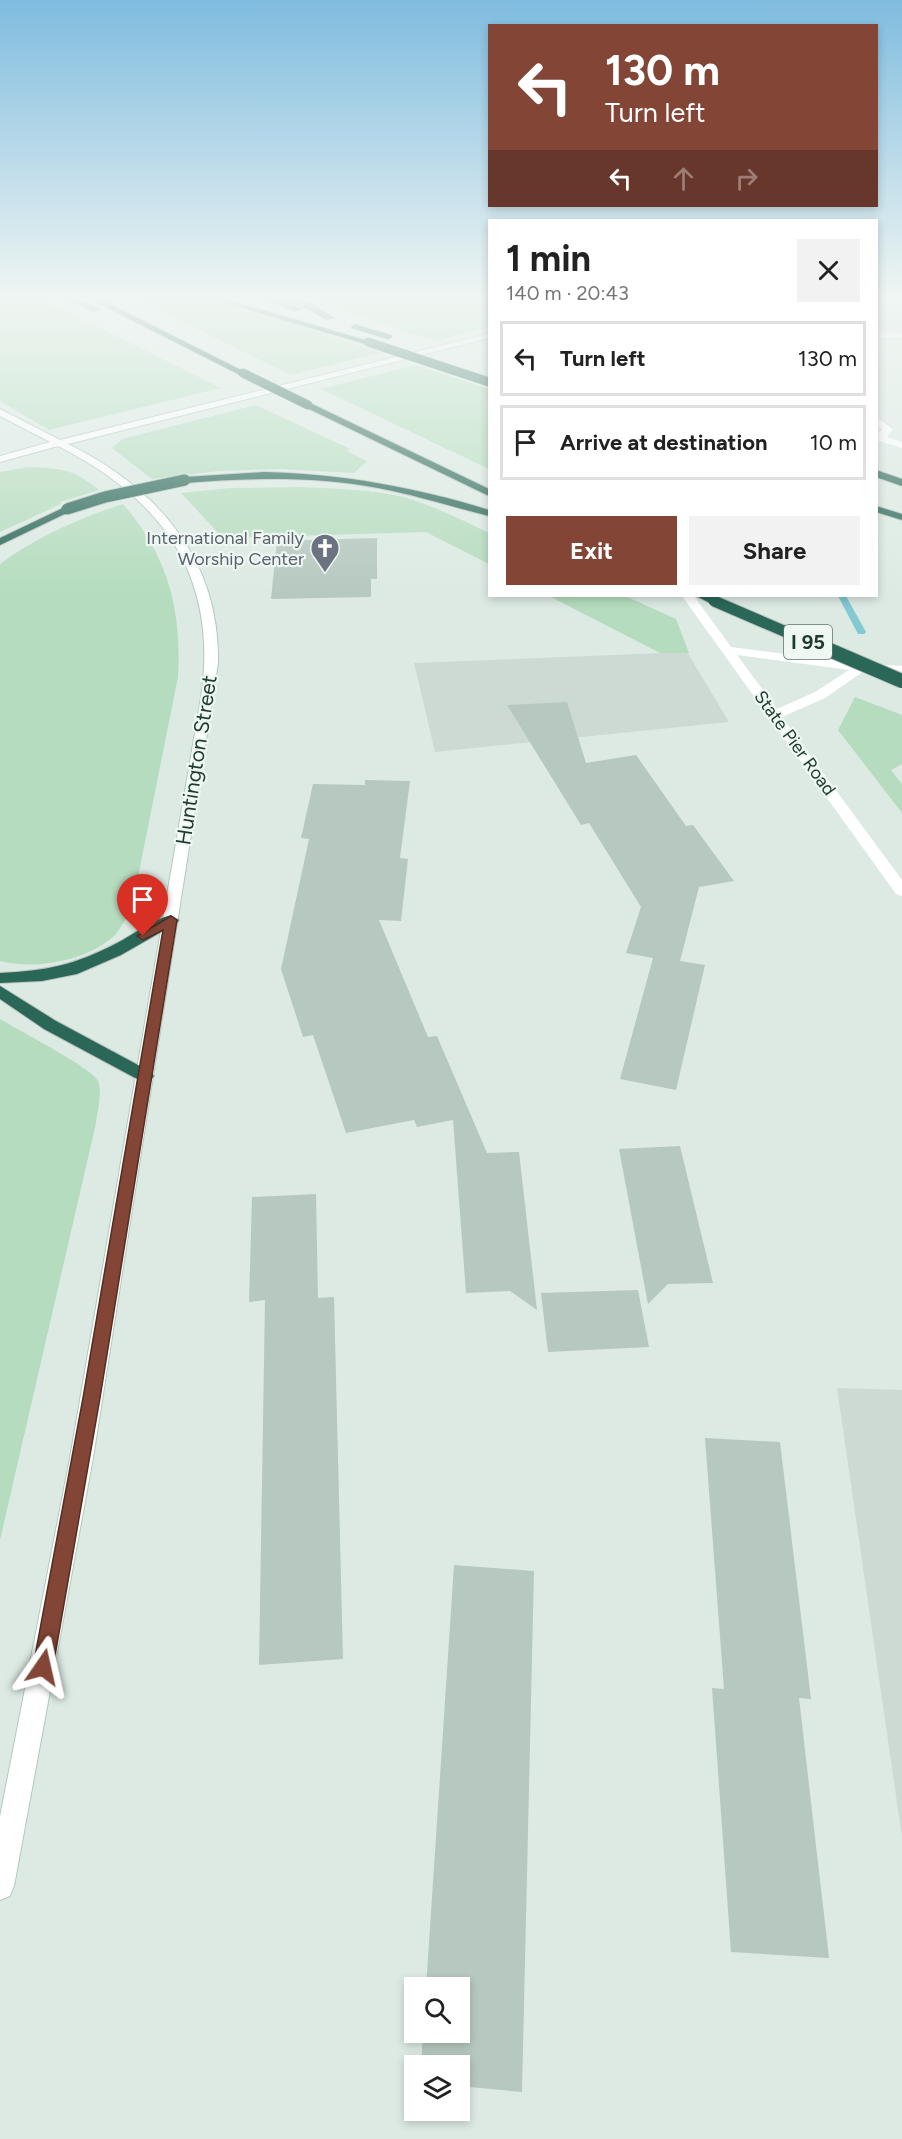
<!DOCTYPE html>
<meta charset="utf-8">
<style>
body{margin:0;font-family:Figtree,sans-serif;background:#f2f2f2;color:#222;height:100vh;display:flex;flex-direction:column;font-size:22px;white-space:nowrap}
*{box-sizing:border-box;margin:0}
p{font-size:20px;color:#767676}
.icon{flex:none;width:33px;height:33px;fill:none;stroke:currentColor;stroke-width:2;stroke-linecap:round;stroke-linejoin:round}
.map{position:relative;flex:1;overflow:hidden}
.drawer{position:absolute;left:488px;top:219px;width:390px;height:378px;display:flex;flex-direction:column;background:#fff;border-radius:0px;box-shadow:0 3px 9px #0003}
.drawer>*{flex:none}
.guide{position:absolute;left:488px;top:24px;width:390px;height:183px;border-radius:0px;box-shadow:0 3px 9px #0003;background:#824536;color:#fff;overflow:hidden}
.buttons{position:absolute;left:404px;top:1977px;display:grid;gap:12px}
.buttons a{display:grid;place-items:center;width:66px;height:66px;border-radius:0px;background:#fff;box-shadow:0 3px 9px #0003;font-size:30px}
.pin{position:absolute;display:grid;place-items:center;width:51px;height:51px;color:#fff;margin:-62px -26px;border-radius:50% 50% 50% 0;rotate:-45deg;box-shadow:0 0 6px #0007}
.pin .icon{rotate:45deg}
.me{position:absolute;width:66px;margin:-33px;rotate:11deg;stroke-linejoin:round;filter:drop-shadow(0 0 4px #0008)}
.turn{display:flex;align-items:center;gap:21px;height:126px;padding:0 18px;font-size:27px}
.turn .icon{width:78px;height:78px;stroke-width:2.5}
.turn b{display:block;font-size:42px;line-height:51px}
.lanes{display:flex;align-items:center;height:57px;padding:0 18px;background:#0003;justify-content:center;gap:30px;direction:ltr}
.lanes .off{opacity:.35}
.round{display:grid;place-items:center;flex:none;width:63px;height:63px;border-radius:0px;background:#f2f2f2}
.headline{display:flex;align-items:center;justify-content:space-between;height:102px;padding:0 18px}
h1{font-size:36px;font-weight:700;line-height:45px}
.cta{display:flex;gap:12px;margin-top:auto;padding:12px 18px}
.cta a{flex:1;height:69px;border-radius:0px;background:#824536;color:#fff;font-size:24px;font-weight:700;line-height:69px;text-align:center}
.cta a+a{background:#f2f2f2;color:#222}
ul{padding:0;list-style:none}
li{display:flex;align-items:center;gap:18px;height:75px;margin:0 12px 9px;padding:0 6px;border:3px solid #e0e0e0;border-radius:0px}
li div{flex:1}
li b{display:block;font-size:22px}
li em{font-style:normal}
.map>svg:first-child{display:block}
</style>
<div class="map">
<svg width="902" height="2139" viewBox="0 0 902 2139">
<rect width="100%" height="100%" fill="#ddeae4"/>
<!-- built -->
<g fill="#ccdad3">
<polygon points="876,295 902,295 902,328 876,329"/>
<polygon points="687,652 729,722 435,752 414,663"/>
<polygon points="837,1388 902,1390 902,1837"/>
</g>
<!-- green -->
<g fill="#b5dcbe">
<polygon points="0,295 38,297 221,388 49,430 0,401"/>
<polygon points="126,295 209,295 380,353 291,375"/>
<polygon points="294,295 489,295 489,327 435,341"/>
<polygon points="416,365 489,389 489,469 321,389"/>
<polygon points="256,405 350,449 347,451 367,461 354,473 279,469 219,471 152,479 112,448 122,439"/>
<path d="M 28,467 C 60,468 74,469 99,490 L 60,502 L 61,504 L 0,532 L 0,472 Z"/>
<path d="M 301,487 C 335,489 373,489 407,498 C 436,507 462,520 489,533 L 489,564 L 426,532 L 223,538 L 181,493 L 230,488 Z"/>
<path d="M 123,504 C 168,556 182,610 178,677 L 132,907 C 127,916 122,927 115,935 C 88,961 35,970 0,961 L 0,564 C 37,537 79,518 123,504 Z"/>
<polygon points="549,596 625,596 676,619 689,653 660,653"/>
<polygon points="855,697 902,715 902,764 891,770 902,784 902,813 838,730"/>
<path d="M 0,1019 C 16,1029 94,1069 98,1081 C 103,1093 97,1111 96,1123 L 0,1540 Z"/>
</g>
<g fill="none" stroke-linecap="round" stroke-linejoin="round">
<!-- stream -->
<polygon fill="#82c9d2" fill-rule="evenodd" points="838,596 846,596 866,632 864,634 858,634"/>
</g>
<!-- building -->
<g fill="#b6c8bf">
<polygon points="377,538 377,579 371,579 371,597 271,599 277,541"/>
<polygon points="567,702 586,763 636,755 686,826 693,825 734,881 699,887 680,961 705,965 676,1090 620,1079 653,958 626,953 641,907 589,823 581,825 507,705"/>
<polygon points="365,780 410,781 400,858 408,859 401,921 379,920 428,1037 437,1036 487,1153 519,1152 537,1310 510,1291 466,1293 453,1120 417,1127 414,1120 346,1133 313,1035 303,1037 281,969 309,839 301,838 313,784 365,785"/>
<polygon points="680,1146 713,1283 668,1284 648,1304 619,1149"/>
<polygon points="316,1194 318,1298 334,1297 343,1659 259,1665 265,1300 249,1302 252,1197"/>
<polygon points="638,1290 649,1347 548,1352 541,1293"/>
<polygon points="705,1438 780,1442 811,1699 799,1698 829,1958 731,1952 712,1688 724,1689"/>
<polygon points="454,1565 534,1571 522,2092 459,2086 459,2066 421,2066 423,2032 459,2032 459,1988 426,1988"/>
</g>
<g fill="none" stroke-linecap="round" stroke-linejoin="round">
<!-- secondary casing -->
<g stroke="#b0cabf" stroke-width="2">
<path id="secondary" d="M 489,334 L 489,338 L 68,444 C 157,488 220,559 218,663 L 93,1458 L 14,1886 L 10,1896 L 0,1900 L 0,1817 L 70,1458 L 201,698 C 219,577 163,499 58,446 L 0,462 L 0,456 L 50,442 L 0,416 L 0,409 L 60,440 Z"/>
</g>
<!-- highway casing -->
<g stroke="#bcc4c1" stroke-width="2">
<g id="highway">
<polygon points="55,295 67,295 100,309 93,311"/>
<polygon points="82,295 92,295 247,373 240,375"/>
<polygon points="199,295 212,295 372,342 365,344"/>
<polygon points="251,295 263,295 303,309 296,311"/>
<polygon points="288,297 312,304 334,318 327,320 306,308 285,301"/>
<polygon points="354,324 391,335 392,337 388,339 351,328"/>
<polygon points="308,402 489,489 489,496 305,407 305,403"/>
<polygon points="876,470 902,479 902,486 876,477"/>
<path d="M 264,472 C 342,474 415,487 489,510 L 489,516 C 452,507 416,495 378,488 C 314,476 249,478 185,483 L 180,480 L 185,477 Z"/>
<polygon points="67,506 72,509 71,511 0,545 0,538"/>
<polygon points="876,506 902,514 902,520 876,512"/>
<polygon points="696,596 711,596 720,601 714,605"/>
<path d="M 171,915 L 179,920 L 177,923 L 121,955 L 77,974 L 42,981 L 0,983 L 0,973 C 46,971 75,965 117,943 C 134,934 152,920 171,915 Z"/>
<polygon points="0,986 56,1021 151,1072 154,1076 151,1080 139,1080 44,1029 0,999"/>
</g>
</g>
<!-- street -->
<g fill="#fff" fill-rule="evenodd">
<polygon points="902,333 902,337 876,338 876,334"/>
<polygon points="876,417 891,428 893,430 887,437 902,442 902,448 876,440 876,434 883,430 876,425"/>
<path d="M 682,596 L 694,596 L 731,647 L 858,663 L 902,666 L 902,674 L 864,671 L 825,698 L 782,717 L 902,880 L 902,896 L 896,894 ZM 737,655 L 849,670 L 815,692 L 777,709 Z"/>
</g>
<!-- secondary -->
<use href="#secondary" fill="#fff" fill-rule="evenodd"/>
<!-- highway -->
<use href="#highway" fill="#2a6757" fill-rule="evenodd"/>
<!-- highway-bridge-far2 casing -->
<g stroke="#bcc4c1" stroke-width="10" stroke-linecap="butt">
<g id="highway-bridge-far2">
<polyline points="368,342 489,382"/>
<polyline points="243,373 308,405"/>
</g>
</g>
<!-- highway-bridge-far1 casing -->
<g stroke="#bcc4c1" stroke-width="13" stroke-linecap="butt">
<g id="highway-bridge-far1">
<polyline points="67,509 105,497 185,480"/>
<polyline points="714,601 828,650"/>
</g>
</g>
<!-- highway-bridge casing -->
<g stroke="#bcc4c1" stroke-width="16" stroke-linecap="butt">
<polyline id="highway-bridge" points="825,648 902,681"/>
</g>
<!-- highway-bridge-far2 -->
<use href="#highway-bridge-far2" stroke="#2a6757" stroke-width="9"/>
<!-- highway-bridge-far1 -->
<use href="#highway-bridge-far1" stroke="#2a6757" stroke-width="11"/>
<!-- highway-bridge -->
<use href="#highway-bridge" stroke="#2a6757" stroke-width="14"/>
</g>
<!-- sky -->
<linearGradient id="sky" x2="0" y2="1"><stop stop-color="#7fbcdf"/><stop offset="0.5" stop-color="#f0f6f3"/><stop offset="1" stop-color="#f0f6f3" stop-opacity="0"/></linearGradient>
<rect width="902" height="595" fill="url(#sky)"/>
<!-- route -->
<polygon fill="#824536" stroke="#542d23" stroke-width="1.5" points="171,916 177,920 100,1398 53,1667 50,1674 43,1677 36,1674 33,1667 83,1398 163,930 143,940 137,936"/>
<!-- icons -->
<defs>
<g id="church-pin" transform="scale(1.5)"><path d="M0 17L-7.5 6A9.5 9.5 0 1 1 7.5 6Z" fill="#6b7280" stroke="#eef7f2"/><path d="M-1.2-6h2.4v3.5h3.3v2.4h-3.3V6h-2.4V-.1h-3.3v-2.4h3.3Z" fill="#fff"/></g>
</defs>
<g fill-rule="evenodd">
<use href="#church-pin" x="325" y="548"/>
</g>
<g text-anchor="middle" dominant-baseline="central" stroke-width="4.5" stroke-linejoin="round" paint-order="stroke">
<!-- far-worship labels -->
<g font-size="18" fill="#5b616d" stroke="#eef7f2" text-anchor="end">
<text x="304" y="538">International Family<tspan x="304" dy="21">Worship Center</tspan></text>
</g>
<!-- far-street labels -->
<g font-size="18" fill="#1f3a31" stroke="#eef7f2">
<text transform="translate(795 743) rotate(54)">State Pier Road</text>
</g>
<!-- shield labels -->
<rect fill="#eef7f2" stroke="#5d736b" stroke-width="1.5" x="784" y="625" width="48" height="34" rx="4.5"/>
<g font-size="20" font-weight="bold" fill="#1f3a31">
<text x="808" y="642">I 95</text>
</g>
<!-- street labels -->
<g font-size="21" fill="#1f3a31" stroke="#eef7f2">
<text transform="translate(196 760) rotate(-81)">Huntington Street</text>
</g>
</g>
</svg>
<div class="buttons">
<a><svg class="icon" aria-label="search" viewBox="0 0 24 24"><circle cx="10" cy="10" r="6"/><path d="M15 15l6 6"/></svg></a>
<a><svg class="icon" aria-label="layers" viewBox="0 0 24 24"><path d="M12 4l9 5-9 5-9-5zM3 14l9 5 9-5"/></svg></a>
</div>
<div class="pin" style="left:143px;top:936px;background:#d93025"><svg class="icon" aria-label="arrive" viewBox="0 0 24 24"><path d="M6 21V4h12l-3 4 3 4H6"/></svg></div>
<svg class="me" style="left:43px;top:1667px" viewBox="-20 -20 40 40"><path d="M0-17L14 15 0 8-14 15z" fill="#824536" stroke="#fff" stroke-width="4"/></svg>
<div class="guide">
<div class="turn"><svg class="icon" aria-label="left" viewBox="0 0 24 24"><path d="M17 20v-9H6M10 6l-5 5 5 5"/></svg><div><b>130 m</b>Turn left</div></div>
<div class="lanes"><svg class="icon" aria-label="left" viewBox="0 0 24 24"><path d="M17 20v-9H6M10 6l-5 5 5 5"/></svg><svg class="icon off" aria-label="ahead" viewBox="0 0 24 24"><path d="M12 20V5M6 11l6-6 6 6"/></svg><svg class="icon off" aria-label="right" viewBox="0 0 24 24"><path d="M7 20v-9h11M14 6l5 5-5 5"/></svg></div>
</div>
<section class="drawer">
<div class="headline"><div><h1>1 min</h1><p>140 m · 20:43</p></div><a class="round"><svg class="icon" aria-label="close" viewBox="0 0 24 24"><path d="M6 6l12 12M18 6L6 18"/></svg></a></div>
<ul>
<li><svg class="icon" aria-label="left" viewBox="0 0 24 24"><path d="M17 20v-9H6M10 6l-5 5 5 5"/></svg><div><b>Turn left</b></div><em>130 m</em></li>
<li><svg class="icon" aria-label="arrive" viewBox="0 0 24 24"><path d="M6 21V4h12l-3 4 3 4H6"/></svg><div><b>Arrive at destination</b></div><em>10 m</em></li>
</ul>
<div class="cta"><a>Exit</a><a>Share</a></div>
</section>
</div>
